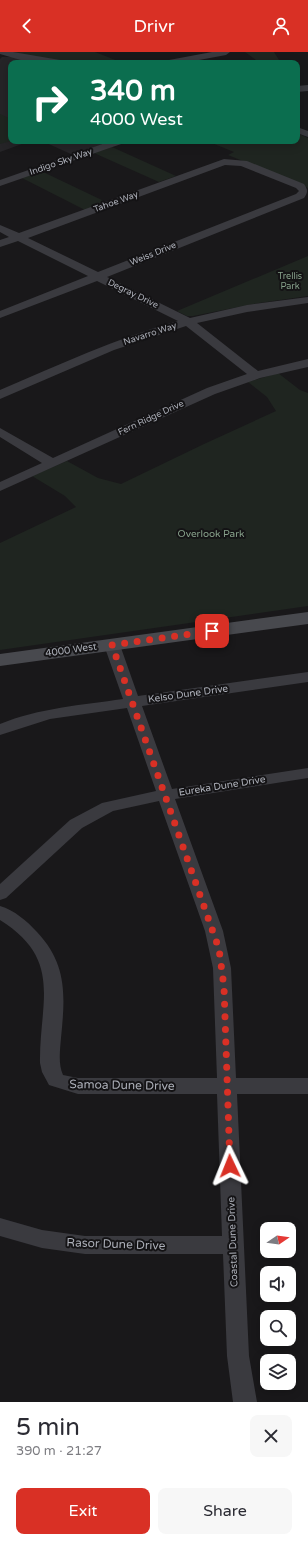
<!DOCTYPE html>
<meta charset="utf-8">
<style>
body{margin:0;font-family:"Varela Round",sans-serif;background:#f7f7f7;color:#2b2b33;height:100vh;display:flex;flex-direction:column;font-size:15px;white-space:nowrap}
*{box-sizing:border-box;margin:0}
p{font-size:13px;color:#7c7c81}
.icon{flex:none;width:22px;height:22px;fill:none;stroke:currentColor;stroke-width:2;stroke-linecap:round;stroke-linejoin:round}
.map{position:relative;height:1350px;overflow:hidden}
.side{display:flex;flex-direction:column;background:#fff;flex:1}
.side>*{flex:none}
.hud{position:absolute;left:8px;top:8px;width:292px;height:84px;border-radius:8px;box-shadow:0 2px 10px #0003;background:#0b6e4f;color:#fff;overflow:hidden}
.needle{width:26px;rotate:77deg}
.fabs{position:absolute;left:260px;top:1170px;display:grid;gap:8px}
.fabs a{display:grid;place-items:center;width:36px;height:36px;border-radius:8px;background:#fff;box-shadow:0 2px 10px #0003;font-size:20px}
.pin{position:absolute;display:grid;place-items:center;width:34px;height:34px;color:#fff;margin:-17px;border-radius:8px;box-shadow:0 2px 6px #0006}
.me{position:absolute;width:44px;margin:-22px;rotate:358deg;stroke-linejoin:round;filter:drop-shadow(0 0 3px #0008)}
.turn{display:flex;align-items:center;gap:14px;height:84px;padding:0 16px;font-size:18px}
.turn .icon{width:52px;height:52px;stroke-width:2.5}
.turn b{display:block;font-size:28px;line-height:34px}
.round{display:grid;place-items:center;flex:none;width:42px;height:42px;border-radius:8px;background:#f7f7f7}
.overview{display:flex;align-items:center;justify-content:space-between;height:68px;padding:0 16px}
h1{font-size:24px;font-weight:600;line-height:30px}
.button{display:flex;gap:8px;margin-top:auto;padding:8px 16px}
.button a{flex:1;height:46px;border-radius:8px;background:#d93025;color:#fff;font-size:16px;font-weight:600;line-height:46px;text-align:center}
.button a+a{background:#f7f7f7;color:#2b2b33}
header{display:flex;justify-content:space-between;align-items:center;height:52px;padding:0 16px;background:#d93025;color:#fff;font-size:18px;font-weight:600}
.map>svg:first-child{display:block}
</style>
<header><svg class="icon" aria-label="back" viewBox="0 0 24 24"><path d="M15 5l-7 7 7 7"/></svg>Drivr<svg class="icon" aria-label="person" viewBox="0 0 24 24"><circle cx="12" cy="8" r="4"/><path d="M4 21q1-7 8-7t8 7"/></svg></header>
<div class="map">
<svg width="308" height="1350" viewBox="0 0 308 1350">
<rect width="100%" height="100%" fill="#19181a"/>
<!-- built -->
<g fill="#252427">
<polygon points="2,5 13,5 45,11 11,11 11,89 30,89 0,100 0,7"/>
<polygon points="42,89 112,89 73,103"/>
</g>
<!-- green -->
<g fill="#1f2520">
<polygon points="10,0 95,0 123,11 69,11"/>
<polygon points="245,0 274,0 279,8 260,11"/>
<polygon points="0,62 11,67 11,89 0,92"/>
<polygon points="297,81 308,86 308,136 228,103 234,100 207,89 297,89"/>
<polygon points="112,95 176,124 159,130 94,101"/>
<polygon points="41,119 106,150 85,158 22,126"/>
<polygon points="308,204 308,244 259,251 193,264 187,264 177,259"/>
<polygon points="278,321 300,338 308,341 308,554 0,598 0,491 76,455 65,444 32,424 67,409 98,426 121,432 204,392 276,359 267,345 248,330"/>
</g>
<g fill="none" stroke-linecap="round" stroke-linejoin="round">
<!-- street -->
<g fill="#3a3a3f" fill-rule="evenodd">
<polygon points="0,0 13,0 60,8 65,11 24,9 0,2"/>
<polygon points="212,0 230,0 226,3 183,11 164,11 169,8"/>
<polygon points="308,33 308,39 297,40 297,34"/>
<polygon points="297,75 308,79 308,85 297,81"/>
<polygon points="111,89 126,89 124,91 0,134 0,128"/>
<path d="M 224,107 L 247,109 L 304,132 C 308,138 308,140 304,146 L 107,225 L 190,266 L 247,253 L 308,245 L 308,251 L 247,260 L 197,271 L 258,319 L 308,307 L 308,315 L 260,326 L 215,342 L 0,439 L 0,430 L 42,411 L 0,385 L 0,376 L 53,406 L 207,336 L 247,322 L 186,274 L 114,298 L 0,347 L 0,338 C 59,313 116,286 178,269 L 97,229 L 0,266 L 0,259 L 88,224 L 18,189 L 0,195 L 0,188 L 9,185 L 0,180 L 0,173 L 19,181 ZM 225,113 L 241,114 L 296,136 L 299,139 L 296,142 L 98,220 L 28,186 Z"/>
<path d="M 112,588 L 117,590 L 120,593 L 138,644 L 308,620 L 308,630 L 142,654 L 172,737 L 308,716 L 308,726 L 175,747 L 223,879 L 231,916 L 236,1026 L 308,1026 L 308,1042 L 237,1042 L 249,1304 L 257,1350 L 233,1350 L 227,1304 L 223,1202 L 85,1202 L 42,1196 L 0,1184 L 0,1166 L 42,1178 L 85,1184 L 222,1184 L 217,1042 L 78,1042 L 49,1033 L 42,1020 L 40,1011 C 39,951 64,908 0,868 L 0,854 C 14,858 27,869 37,880 C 68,913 65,945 61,986 C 60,998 58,1012 63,1023 L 78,1026 L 217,1026 L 213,916 L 205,879 L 159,749 L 113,759 L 82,776 L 6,846 L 0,848 L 0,832 L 70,768 L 102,751 L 156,739 L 127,656 L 50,667 L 0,683 L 0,672 C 39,656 82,653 123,647 L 104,593 L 107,590 Z"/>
</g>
<!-- secondary -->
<polygon fill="#48494e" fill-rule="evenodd" points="308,560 308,572 0,614 0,602"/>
</g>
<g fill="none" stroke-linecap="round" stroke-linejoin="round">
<!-- route -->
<polyline stroke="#d93025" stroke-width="7" stroke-dasharray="0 12.6" points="212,579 112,593 219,897 224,935 230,1114"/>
</g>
<g text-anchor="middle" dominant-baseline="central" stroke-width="4" stroke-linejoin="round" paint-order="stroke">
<!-- far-street labels -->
<g font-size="9" fill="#acafb8" stroke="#141315">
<text transform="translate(61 110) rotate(-19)">Indigo Sky Way</text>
<text transform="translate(116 150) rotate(-20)">Tahoe Way</text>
<text transform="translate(153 202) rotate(-22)">Weiss Drive</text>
<text transform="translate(133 242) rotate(26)">Degray Drive</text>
<text transform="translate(150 282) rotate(-18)">Navarro Way</text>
<text transform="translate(151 366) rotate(-25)">Fern Ridge Drive</text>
</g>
<!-- far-park labels -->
<g font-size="9" fill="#86a08a" stroke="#141315">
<text x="290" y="224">Trellis<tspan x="290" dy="10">Park</tspan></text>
</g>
<!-- park labels -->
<g font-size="10" fill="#86a08a" stroke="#141315">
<text x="211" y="482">Overlook Park</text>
</g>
<!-- street labels -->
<g font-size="10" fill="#acafb8" stroke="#141315">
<text transform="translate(71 598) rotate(-8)">4000 West</text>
<text transform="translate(188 642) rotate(-8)">Kelso Dune Drive</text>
<text transform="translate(222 734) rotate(-9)">Eureka Dune Drive</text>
<text transform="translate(233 1190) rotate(-92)">Coastal Dune Drive</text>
</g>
<!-- near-street labels -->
<g font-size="12" fill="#acafb8" stroke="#141315">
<text transform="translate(122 1033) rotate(1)">Samoa Dune Drive</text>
<text transform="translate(116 1192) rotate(2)">Rasor Dune Drive</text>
</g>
</g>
</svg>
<div class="fabs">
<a><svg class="needle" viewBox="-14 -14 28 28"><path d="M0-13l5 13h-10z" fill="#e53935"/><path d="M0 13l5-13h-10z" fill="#7c7c81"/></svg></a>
<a><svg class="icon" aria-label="sound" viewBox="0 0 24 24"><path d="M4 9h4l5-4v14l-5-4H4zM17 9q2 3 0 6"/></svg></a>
<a><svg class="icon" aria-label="search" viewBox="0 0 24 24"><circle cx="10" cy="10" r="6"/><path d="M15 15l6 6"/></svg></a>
<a><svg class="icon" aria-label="layers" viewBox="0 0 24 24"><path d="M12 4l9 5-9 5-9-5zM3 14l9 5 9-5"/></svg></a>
</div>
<div class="pin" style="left:212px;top:579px;background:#d93025"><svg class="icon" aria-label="arrive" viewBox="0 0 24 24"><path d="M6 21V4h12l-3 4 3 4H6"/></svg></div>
<svg class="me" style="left:230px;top:1114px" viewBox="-20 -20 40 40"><path d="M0-17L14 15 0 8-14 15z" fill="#d93025" stroke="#fff" stroke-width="4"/></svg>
<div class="hud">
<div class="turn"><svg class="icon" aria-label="right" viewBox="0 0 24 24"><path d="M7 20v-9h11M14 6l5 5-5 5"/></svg><div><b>340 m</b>4000 West</div></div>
</div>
</div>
<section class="side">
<div class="overview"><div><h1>5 min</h1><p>390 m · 21:27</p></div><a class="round"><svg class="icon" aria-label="close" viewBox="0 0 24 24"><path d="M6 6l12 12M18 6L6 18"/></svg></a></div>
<div class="button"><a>Exit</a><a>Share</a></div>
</section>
